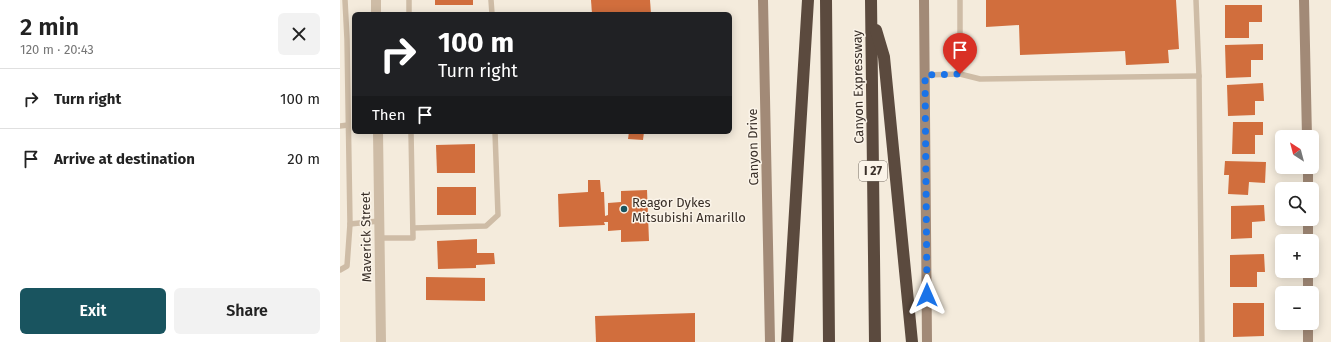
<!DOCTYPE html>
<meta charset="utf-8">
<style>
body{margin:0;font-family:"Fira Sans",sans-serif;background:#f2f2f2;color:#222;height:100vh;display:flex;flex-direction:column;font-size:15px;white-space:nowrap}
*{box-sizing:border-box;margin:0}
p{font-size:13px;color:#767676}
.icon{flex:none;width:22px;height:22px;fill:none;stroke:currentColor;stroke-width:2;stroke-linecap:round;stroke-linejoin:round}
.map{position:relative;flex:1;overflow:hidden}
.side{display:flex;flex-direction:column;background:#fff;width:340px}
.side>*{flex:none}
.guide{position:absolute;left:12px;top:12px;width:380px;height:122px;border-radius:6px;box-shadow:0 2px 10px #0003;background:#202124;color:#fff;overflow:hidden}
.needle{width:26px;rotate:324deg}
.controls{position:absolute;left:935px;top:130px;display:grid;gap:8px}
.controls a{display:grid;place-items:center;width:44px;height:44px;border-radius:6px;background:#fff;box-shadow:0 2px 10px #0003;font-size:20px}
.pin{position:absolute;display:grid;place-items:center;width:34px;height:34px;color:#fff;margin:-41px -17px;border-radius:50% 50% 50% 0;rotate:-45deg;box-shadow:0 0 4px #0007}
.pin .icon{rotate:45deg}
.me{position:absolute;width:44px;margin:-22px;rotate:0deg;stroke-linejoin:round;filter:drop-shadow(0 0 3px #0008)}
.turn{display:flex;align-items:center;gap:14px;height:84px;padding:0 20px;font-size:18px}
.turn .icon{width:52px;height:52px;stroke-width:2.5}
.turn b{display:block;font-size:28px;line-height:34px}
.then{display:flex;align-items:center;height:38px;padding:0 20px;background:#0003;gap:8px;font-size:15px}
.round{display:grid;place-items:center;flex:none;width:42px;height:42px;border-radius:6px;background:#f2f2f2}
.overview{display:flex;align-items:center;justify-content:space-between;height:68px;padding:0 20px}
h1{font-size:24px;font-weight:600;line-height:30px}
.action{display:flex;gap:8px;margin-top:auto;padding:8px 20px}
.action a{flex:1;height:46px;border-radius:6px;background:#19545f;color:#fff;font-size:16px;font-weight:600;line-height:46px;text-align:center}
.action a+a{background:#f2f2f2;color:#222}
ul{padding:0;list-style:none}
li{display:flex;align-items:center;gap:12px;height:60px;padding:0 20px;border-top:1px solid #e0e0e0}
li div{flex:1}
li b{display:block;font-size:15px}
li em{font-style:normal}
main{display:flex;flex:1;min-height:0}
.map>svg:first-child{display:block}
</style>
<main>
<section class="side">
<div class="overview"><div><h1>2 min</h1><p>120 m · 20:43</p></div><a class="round"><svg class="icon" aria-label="close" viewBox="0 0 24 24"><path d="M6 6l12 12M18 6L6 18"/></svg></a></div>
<ul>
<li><svg class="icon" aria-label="right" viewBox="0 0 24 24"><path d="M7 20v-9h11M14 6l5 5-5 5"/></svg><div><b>Turn right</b></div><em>100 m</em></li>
<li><svg class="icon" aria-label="arrive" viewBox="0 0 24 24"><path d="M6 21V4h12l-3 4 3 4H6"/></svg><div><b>Arrive at destination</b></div><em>20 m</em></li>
</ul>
<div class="action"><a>Exit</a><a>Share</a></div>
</section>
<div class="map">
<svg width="991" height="342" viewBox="0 0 991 342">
<rect width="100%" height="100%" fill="#f4ebdc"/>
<!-- building -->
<g fill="#d16e3d">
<rect x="95" y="0" width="38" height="5"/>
<polygon points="251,0 310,0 311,14 252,14"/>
<polygon points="646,0 836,0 839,49 828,50 829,63 786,65 785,51 680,55 679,25 646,27"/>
<polygon points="885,5 922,5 922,22 909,22 909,38 885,38"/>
<polygon points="923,44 923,60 911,60 911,77 886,78 885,45"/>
<polygon points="923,83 924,101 915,101 915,115 888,116 887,85"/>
<polygon points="893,122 923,122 923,135 915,135 915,154 892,154"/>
<polygon points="289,132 304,132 303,140 288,139"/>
<polygon points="135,144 135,173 97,173 96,145"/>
<polygon points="885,161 926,162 925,183 909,182 908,195 888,194 889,175 884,175"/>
<polygon points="248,180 260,180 261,192 264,192 265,216 268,215 268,203 281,202 281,191 307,190 309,241 281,242 281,230 268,231 268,222 264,222 265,225 219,227 218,194 248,192"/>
<rect x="97" y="187" width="39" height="28"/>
<polygon points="924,205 925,221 912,222 912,238 891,239 891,206"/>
<polygon points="137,239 137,253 154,253 155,264 136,265 136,268 98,269 97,241"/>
<polygon points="924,254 925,272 917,272 917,287 890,287 890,255"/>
<polygon points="86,277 145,278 145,301 86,300"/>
<polygon points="893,303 924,303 924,336 893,337"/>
<polygon points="355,313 355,342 256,342 255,316"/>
</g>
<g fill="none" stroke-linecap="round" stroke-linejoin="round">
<!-- lane -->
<g stroke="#cebca6" stroke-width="5.5">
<polyline points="69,0 69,14"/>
<polyline points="151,0 152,14"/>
<polyline points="856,0 859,76 862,342"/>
<polyline points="620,74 640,79 859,76"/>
<polyline points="585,75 620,74 620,0"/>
<polyline points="0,126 8,125"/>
<polyline points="10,224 39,221"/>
<polyline points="73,228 146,226 158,215 155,132"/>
<polyline points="40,238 73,238 71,132"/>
<polyline points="0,270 7,266 10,224 7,39 5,0"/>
</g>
<!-- street -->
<g stroke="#cebca6" stroke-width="10">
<polyline points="36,0 36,14"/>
<polyline points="38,132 41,342"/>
</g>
<!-- secondary -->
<g stroke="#a28a77" stroke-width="10">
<polyline points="423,0 430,342"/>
<polyline points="584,0 587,342"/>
<polyline points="964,0 967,137"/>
<polyline points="968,167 968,189"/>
<polyline points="968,219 968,241"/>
<polyline points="968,271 968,293"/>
<polyline points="968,323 968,342"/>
</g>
<!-- highway -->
<g stroke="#5b4a3e" stroke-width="12">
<polyline points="486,0 489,342"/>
<polyline points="531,0 535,342"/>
<polyline points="536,30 544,57 572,342"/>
<polyline points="447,342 468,0"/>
</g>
</g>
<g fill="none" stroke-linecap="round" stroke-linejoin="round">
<!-- route -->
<polyline stroke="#1a73e8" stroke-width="7" stroke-dasharray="0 12.6" points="587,295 585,75 620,74"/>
</g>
<!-- markers -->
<circle fill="#19545f" stroke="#fbf4e9" stroke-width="1.5" cx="284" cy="209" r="4"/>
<g text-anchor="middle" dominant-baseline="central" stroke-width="3" stroke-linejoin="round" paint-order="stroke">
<!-- shield labels -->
<rect fill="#fbf4e9" stroke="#736a62" stroke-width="1" x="519" y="161" width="28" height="20" rx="3"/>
<g font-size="12" font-weight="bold" fill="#392f28">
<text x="533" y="171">I 27</text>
</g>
<!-- street labels -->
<g font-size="13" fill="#392f28" stroke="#fbf4e9">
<text transform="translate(518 87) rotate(-91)">Canyon Expressway</text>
<text transform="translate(413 147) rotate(-91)">Canyon Drive</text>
<text transform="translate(26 237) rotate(-91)">Maverick Street</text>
</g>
<!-- poi labels -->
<g font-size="13" fill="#392f28" stroke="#fbf4e9" text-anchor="start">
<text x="292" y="202">Reagor Dykes<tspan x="292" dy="15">Mitsubishi Amarillo</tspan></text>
</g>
</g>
</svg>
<div class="controls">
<a><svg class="needle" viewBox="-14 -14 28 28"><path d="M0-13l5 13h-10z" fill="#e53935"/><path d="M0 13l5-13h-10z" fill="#767676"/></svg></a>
<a><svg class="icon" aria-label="search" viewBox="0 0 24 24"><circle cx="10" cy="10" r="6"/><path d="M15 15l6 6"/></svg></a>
<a>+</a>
<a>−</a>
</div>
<div class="pin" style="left:620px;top:74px;background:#d93025"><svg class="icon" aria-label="arrive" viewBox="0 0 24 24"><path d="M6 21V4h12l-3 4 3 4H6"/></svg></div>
<svg class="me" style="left:587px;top:295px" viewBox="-20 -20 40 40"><path d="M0-17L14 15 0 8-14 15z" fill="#1a73e8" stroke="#fff" stroke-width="4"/></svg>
<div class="guide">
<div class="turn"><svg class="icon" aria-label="right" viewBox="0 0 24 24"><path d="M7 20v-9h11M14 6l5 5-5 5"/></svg><div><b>100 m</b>Turn right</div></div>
<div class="then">Then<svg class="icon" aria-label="arrive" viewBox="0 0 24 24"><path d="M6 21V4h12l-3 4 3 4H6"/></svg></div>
</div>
</div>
</main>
